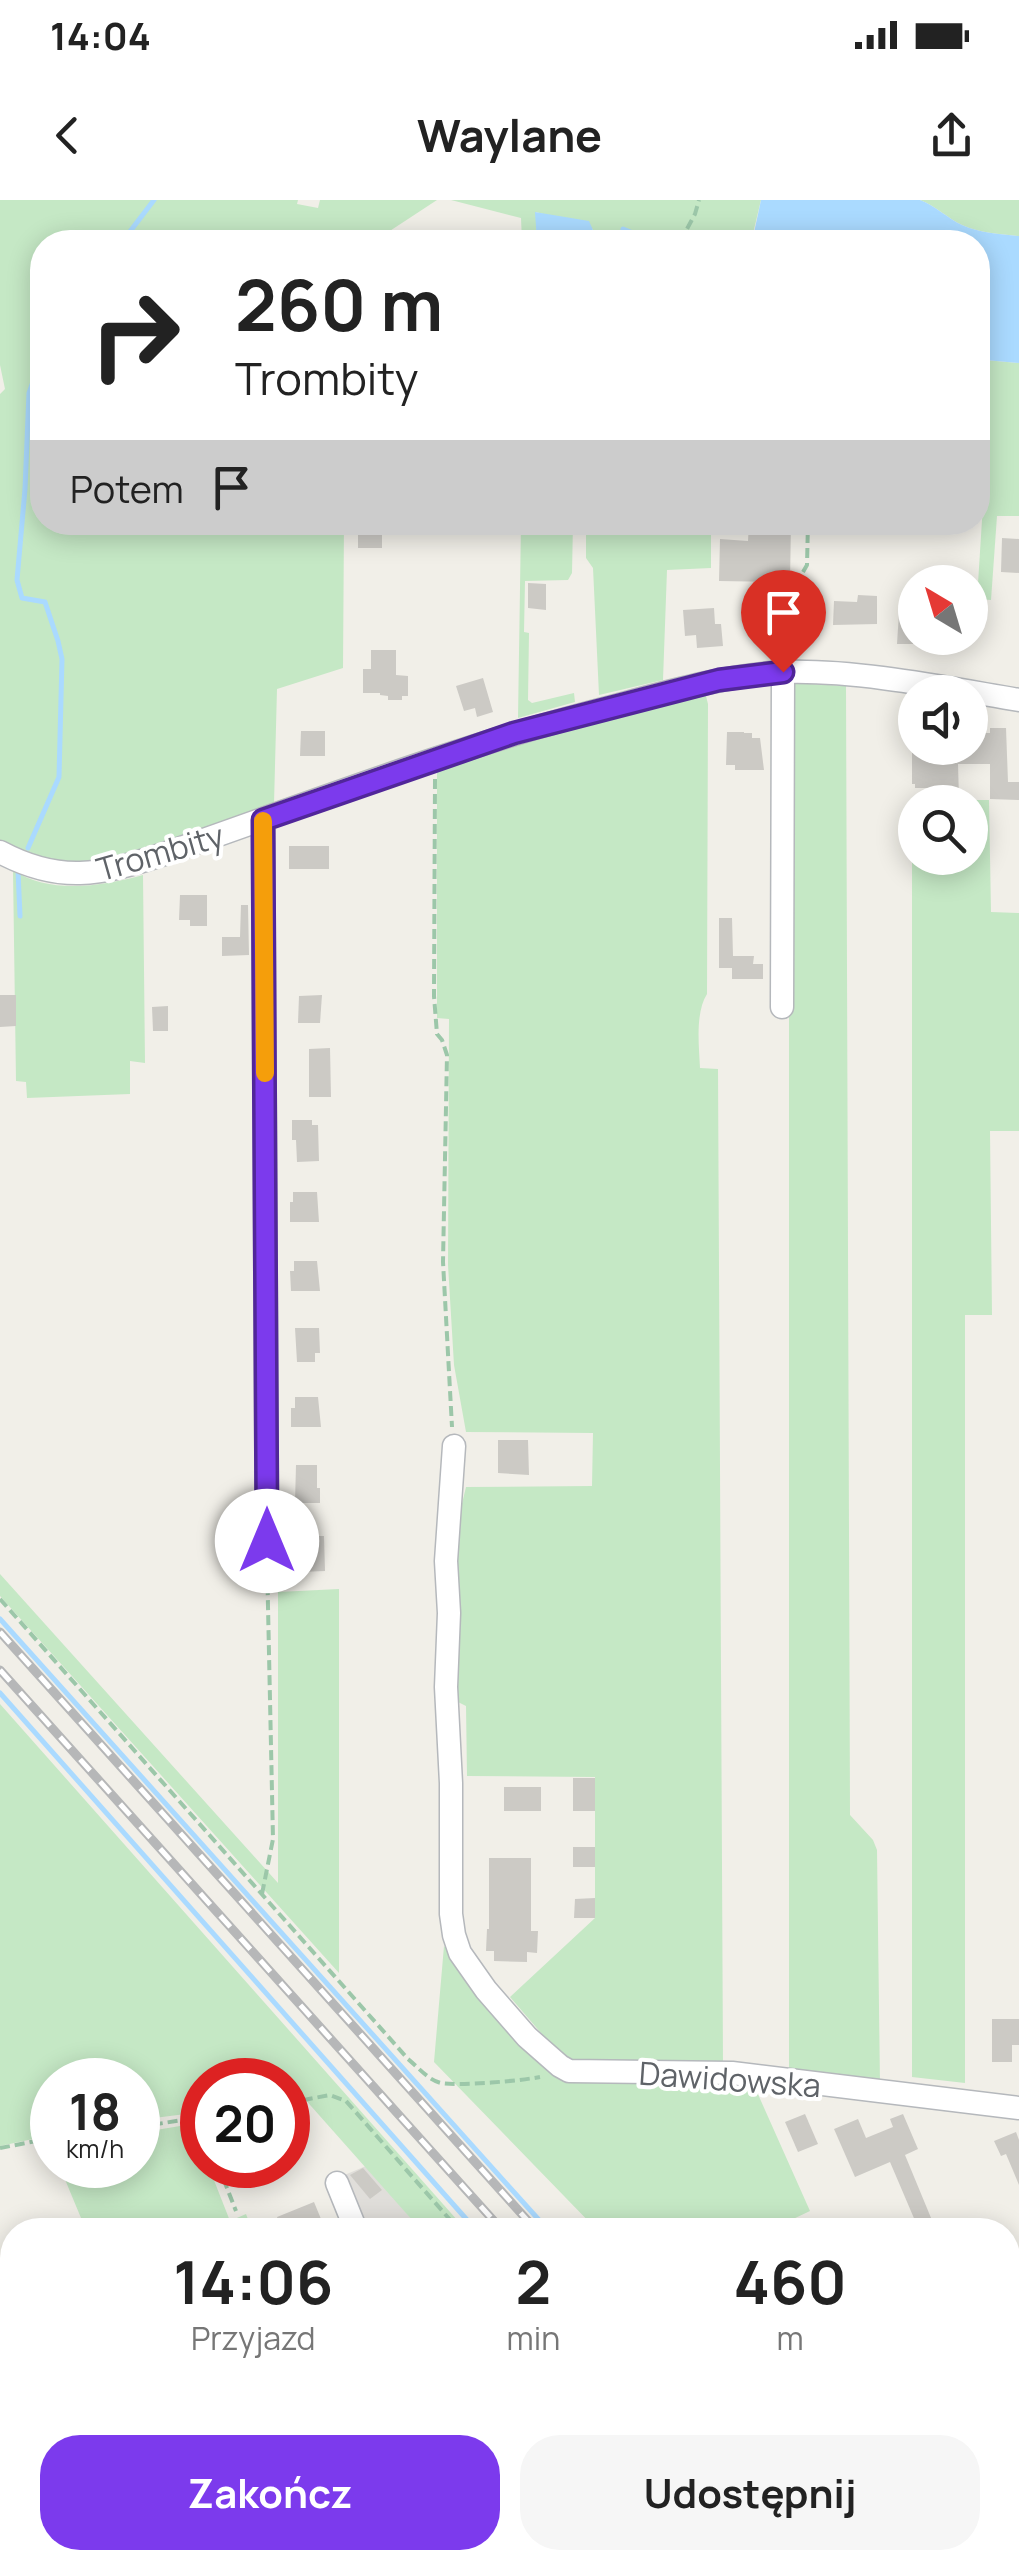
<!DOCTYPE html>
<html lang="pl">
<meta charset="utf-8">
<style>
body{margin:0;font-family:Manrope,sans-serif;background:#f6f6f6;color:#222;height:100vh;display:flex;flex-direction:column;font-size:38px;white-space:nowrap}
*{box-sizing:border-box;margin:0}
p{font-size:32px;color:#767676}
.icon{flex:none;width:55px;height:55px;fill:none;stroke:currentColor;stroke-width:2;stroke-linecap:round;stroke-linejoin:round}
.map{position:relative;flex:1;overflow:hidden}
.panel{position:absolute;left:0px;top:2018px;width:1020px;height:352px;display:flex;flex-direction:column;background:#fff;border-radius:40px 40px 0 0;box-shadow:0 5px 25px #0003}
.panel>*{flex:none}
.banner{position:absolute;left:30px;top:30px;width:960px;height:305px;border-radius:40px;box-shadow:0 5px 25px #0003;background:#fff;color:#222;overflow:hidden}
.needle{width:65px;rotate:322deg}
.controls{position:absolute;left:898px;top:365px;display:grid;gap:20px}
.controls a{display:grid;place-items:center;width:90px;height:90px;border-radius:50%;background:#fff;box-shadow:0 5px 25px #0003;font-size:50px}
.speed{position:absolute;left:30px;top:1858px;display:flex;gap:20px;font-size:50px;font-weight:700;text-align:center}
.speed>*{display:grid;place-content:center;width:130px;height:130px;border-radius:50%;background:#fff;box-shadow:0 5px 25px #0003;line-height:1}
.speed small{font-size:25px;font-weight:400}
.speed .limit{border:15px solid #d22;background:#fff;color:#111}
.pin{position:absolute;display:grid;place-items:center;width:85px;height:85px;color:#fff;margin:-102px -42px;border-radius:50% 50% 50% 0;rotate:-45deg;box-shadow:0 0 10px #0007}
.pin .icon{rotate:45deg}
.me{position:absolute;width:110px;margin:-55px;rotate:0deg;stroke-linejoin:round;filter:drop-shadow(0 0 8px #0008)}
.turn{display:flex;align-items:center;gap:35px;height:210px;padding:0 40px;font-size:45px}
.turn .icon{width:130px;height:130px;stroke-width:2.5}
.turn b{display:block;font-size:70px;line-height:85px}
.then{display:flex;align-items:center;height:95px;padding:0 40px;background:#0003;gap:20px;font-size:38px}
.eta{display:flex;justify-content:space-evenly;align-items:center;height:170px;text-align:center}
.eta b{font-size:60px;font-weight:700;line-height:70px}
.primary-button{display:flex;gap:20px;margin-top:auto;padding:20px 40px}
.primary-button a{flex:1;height:115px;border-radius:40px;background:#7c3aed;color:#fff;font-size:40px;font-weight:700;line-height:115px;text-align:center}
.primary-button a+a{background:#f6f6f6;color:#222}
.status{display:flex;justify-content:space-between;align-items:center;height:70px;padding:0 50px;background:#fff;direction:ltr}
.status svg{height:28px;fill:currentColor}
header{display:flex;justify-content:space-between;align-items:center;height:130px;padding:0 40px;background:#fff;font-size:45px;font-weight:700}
.map>svg:first-child{display:block}
</style>
<div class="status"><b>14:04</b><svg viewBox="0 0 49 12"><path d="M0 12V9h3v3zM5 12V6h3v6zM10 12V3h3v9zM15 12V0h3v12zM26 1h20v11H26zM47 4h2v5h-2z"/></svg></div>
<header><svg class="icon" aria-label="back" viewBox="0 0 24 24"><path d="M15 5l-7 7 7 7"/></svg>Waylane<svg class="icon" aria-label="share" viewBox="0 0 24 24"><path d="M12 15V3M7 8l5-5 5 5M5 13v7h14v-7"/></svg></header>
<div class="map">
<svg width="1019" height="2368" viewBox="0 0 1019 2368">
<rect width="100%" height="100%" fill="#f1efe8"/>
<!-- industrial -->
<g fill="#e0deda">
<polygon points="366,1966 421,2030 364,2030 342,1976"/>
<polygon points="600,2358 690,2358 699,2368 669,2368 667,2366 661,2368 604,2368"/>
</g>
<!-- green -->
<g fill="#c5e8c5" fill-rule="evenodd">
<path d="M 0,0 L 298,0 L 297,4 L 318,8 L 320,0 L 437,0 L 373,42 L 42,42 L 42,322 L 344,323 L 343,468 L 277,489 L 274,604 C 214,626 105,677 43,660 C 28,656 14,648 0,642 L 0,194 L 5,189 L 0,165 Z"/>
<polygon points="451,0 761,0 751,42 689,42 689,36 673,36 671,42 592,42 593,29 536,12 537,42 522,42 521,18"/>
<path d="M 920,0 L 1019,0 L 1019,36 C 1000,34 980,33 962,25 C 947,18 936,6 920,0 Z"/>
<polygon points="978,157 985,160 1019,163 1019,316 997,316 991,400 977,399 985,273 978,272"/>
<polygon points="521,323 573,323 572,373 568,380 525,381 524,432 529,433 528,500 532,503 574,493 575,502 518,518"/>
<polygon points="586,323 737,323 737,333 711,333 711,368 667,370 663,480 599,495 593,368 586,358"/>
<polygon points="793,483 846,486 850,1615 873,1640 877,1650 880,1884 789,1871 789,491"/>
<path d="M 705,492 L 708,504 L 707,794 C 695,813 699,846 700,868 L 718,869 L 723,1865 L 596,1866 L 594,1860 L 566,1862 L 510,1797 L 595,1718 L 595,1577 L 467,1576 L 466,1506 L 456,1501 L 456,1343 L 458,1320 L 466,1287 L 592,1286 L 593,1233 L 466,1232 L 454,1165 L 448,1065 L 449,819 L 437,818 L 437,569 L 611,517 Z"/>
<path d="M 912,600 L 989,600 L 991,712 L 1019,713 L 1019,931 L 990,931 L 992,1115 L 965,1115 L 965,1883 L 912,1877 ZM 915,602 L 970,602 L 970,658 L 915,658 Z"/>
<path d="M 13,670 C 50,695 102,686 143,675 L 145,863 L 130,861 L 130,894 L 27,898 L 26,882 L 16,881 Z"/>
<polygon points="0,1374 278,1683 278,1392 339,1389 339,1773 0,1396"/>
<polygon points="0,1504 466,2030 421,2030 303,1897 288,1899 288,1880 202,1880 202,1912 138,1920 138,1880 52,1880 52,1935 0,1946"/>
<polygon points="444,1746 493,1812 563,1877 593,1883 753,1883 810,2011 770,2030 597,2030 434,1862"/>
<polygon points="192,1924 202,1952 202,1965 208,1965 230,2021 246,2014 252,2030 86,2030 59,1965 138,1965 138,1933"/>
<polygon points="320,2358 482,2358 486,2368 347,2368 347,2363 321,2368"/>
<polygon points="500,2358 600,2358 604,2367 504,2368"/>
</g>
<!-- water -->
<g fill="#aadaff">
<path d="M 761,0 L 920,0 C 936,6 947,18 962,25 C 980,33 1000,34 1019,36 L 1019,163 L 985,160 L 978,157 L 978,42 L 752,42 Z"/>
<polygon points="535,12 589,21 593,30 592,42 537,42"/>
</g>
<g fill="none" stroke-linecap="round" stroke-linejoin="round">
<!-- stream -->
<g stroke="#aadaff" stroke-width="5">
<polyline points="623,29 655,42"/>
<polyline points="122,42 154,0"/>
<polyline points="28,648 59,577 62,459 58,441 45,402 22,398 17,380 25,289 29,193 42,156"/>
<polyline points="18,671 20,716"/>
<polyline points="0,1419 548,2030"/>
<polyline points="0,1493 476,2030"/>
<polyline points="846,2358 855,2368"/>
</g>
</g>
<!-- building -->
<g fill="#cccac5">
<polygon points="749,322 791,322 790,382 719,381 720,339 748,341"/>
<rect x="358" y="323" width="24" height="25"/>
<polygon points="1002,338 1019,339 1019,373 1001,372"/>
<polygon points="528,383 546,384 546,410 528,408"/>
<polygon points="858,395 877,396 877,424 833,425 834,401 857,402"/>
<polygon points="789,402 788,430 745,428 746,405"/>
<polygon points="714,408 715,424 721,424 723,446 697,448 696,435 685,436 683,410"/>
<polygon points="899,413 913,413 913,444 897,444"/>
<polygon points="371,450 396,450 396,475 408,476 408,496 402,496 402,500 388,500 388,496 380,495 380,493 363,493 363,469 371,469"/>
<polygon points="483,478 493,512 477,517 475,508 464,511 456,486"/>
<polygon points="990,528 1006,528 1008,582 1019,582 1019,600 990,599 990,564 958,564 959,598 937,598 937,588 915,588 915,584 912,584 912,553 954,554 954,548 970,548 970,533 990,533"/>
<polygon points="301,531 325,531 325,556 300,556"/>
<polygon points="727,532 744,532 744,533 752,533 752,538 760,538 764,570 735,570 735,565 726,565"/>
<rect x="289" y="646" width="40" height="23"/>
<polygon points="180,695 207,695 207,726 190,726 190,720 179,720"/>
<polygon points="241,705 248,705 249,755 222,756 222,737 240,737"/>
<polygon points="719,718 732,718 733,756 754,756 753,764 763,764 763,779 732,779 732,768 719,768"/>
<polygon points="0,795 16,795 16,826 0,827"/>
<polygon points="322,795 320,823 298,823 299,796"/>
<polygon points="168,806 168,831 153,831 152,807"/>
<polygon points="330,848 331,897 309,897 309,849"/>
<polygon points="292,920 312,920 312,925 318,925 319,961 297,962 296,940 292,940"/>
<polygon points="293,992 317,992 319,1022 290,1022 290,1002 293,1002"/>
<polygon points="294,1061 317,1061 320,1091 291,1091 290,1071 294,1071"/>
<polygon points="295,1128 319,1128 320,1153 315,1153 315,1162 297,1162"/>
<polygon points="295,1197 318,1197 321,1227 291,1227 291,1208 295,1208"/>
<polygon points="498,1240 528,1240 529,1275 498,1273"/>
<polygon points="296,1265 317,1265 317,1288 320,1288 320,1303 295,1303"/>
<polygon points="299,1336 324,1336 325,1371 300,1372"/>
<rect x="573" y="1578" width="22" height="33"/>
<rect x="504" y="1587" width="37" height="24"/>
<rect x="573" y="1647" width="22" height="20"/>
<polygon points="489,1658 531,1658 531,1731 538,1731 537,1753 527,1752 527,1762 494,1761 494,1751 486,1751 487,1729 489,1729"/>
<polygon points="595,1698 595,1718 574,1718 575,1699"/>
<polygon points="992,1819 1019,1819 1019,1845 1012,1845 1012,1862 992,1862"/>
<polygon points="805,1914 818,1944 798,1952 785,1922"/>
<polygon points="903,1914 918,1949 905,1955 936,2030 919,2030 890,1962 855,1977 834,1929 858,1919 866,1938 893,1927 890,1919"/>
<polygon points="1016,1932 1019,1940 1019,1985 1006,1954 1001,1956 994,1941"/>
<polygon points="363,1968 382,1990 370,1999 350,1975"/>
<polygon points="314,2002 321,2019 313,2022 317,2030 282,2030 277,2017"/>
</g>
<g fill="none" stroke-linecap="round" stroke-linejoin="round">
<!-- minor casing -->
<g stroke="#b5b8bc" stroke-width="25">
<g id="minor">
<polyline points="263,620 267,1341"/>
<path d="M 0,652 C 60,684 100,675 161,655 C 311,603 460,545 615,506 C 671,491 727,475 786,472 C 858,470 947,488 1019,500"/>
<polyline points="782,807 783,473"/>
<polyline points="454,1246 446,1361 449,1413 446,1487 451,1583 451,1714 454,1735 460,1753 486,1790 527,1837 560,1866 569,1871 732,1873 1019,1908"/>
<polyline points="337,1983 356,2030"/>
<polyline points="1008,2081 1019,2076"/>
<polyline points="492,2358 496,2368"/>
<polyline points="700,2358 710,2368"/>
</g>
</g>
<!-- path -->
<g stroke="#9cc7a9" stroke-width="4" stroke-dasharray="10 5" stroke-linecap="butt">
<polyline points="680,42 695,14 699,0"/>
<polyline points="803,372 807,365 808,322"/>
<polyline points="435,579 434,796 437,834 442,840 447,855 443,1062 452,1227"/>
<path d="M 0,1399 L 408,1859 C 418,1867 428,1880 441,1883 C 461,1886 519,1881 540,1877"/>
<polyline points="262,1694 273,1639 267,1360"/>
<polyline points="288,1903 330,1895 346,1901 459,2030"/>
<polyline points="138,1927 202,1917"/>
<polyline points="0,1948 52,1938"/>
<polyline points="218,1965 236,2011"/>
<polyline points="961,2358 967,2368"/>
</g>
<!-- minor -->
<use href="#minor" stroke="#fff" stroke-width="22"/>
<!-- rail casing -->
<g stroke="#b6b7b8" stroke-width="9">
<g id="rail">
<polyline points="0,1432 536,2030"/>
<polyline points="0,1470 502,2030"/>
<polyline points="796,2358 805,2368"/>
<polyline points="835,2358 845,2368"/>
</g>
</g>
<!-- rail -->
<use href="#rail" stroke="#fff" stroke-width="5" stroke-dasharray="15" stroke-linecap="butt"/>
</g>
<g fill="none" stroke-linecap="round" stroke-linejoin="round">
<!-- route casing -->
<g stroke="#51269a" stroke-width="25">
<polyline id="route" points="267,1341 263,620 514,533 719,480 783,472"/>
</g>
<!-- route -->
<use href="#route" stroke="#7c3aed" stroke-width="18"/>
<!-- slow -->
<polyline stroke="#f59e0b" stroke-width="18" points="263,621 265,873"/>
</g>
<g text-anchor="middle" dominant-baseline="central" stroke-width="8" stroke-linejoin="round" paint-order="stroke">
<!-- street labels -->
<g font-size="32" fill="#5f6368" stroke="#fff">
<text transform="translate(160 652) rotate(-16)">Trombity</text>
<text transform="translate(730 1879) rotate(4)">Dawidowska</text>
</g>
</g>
</svg>
<div class="controls">
<a><svg class="needle" viewBox="-14 -14 28 28"><path d="M0-13l5 13h-10z" fill="#e53935"/><path d="M0 13l5-13h-10z" fill="#767676"/></svg></a>
<a><svg class="icon" aria-label="sound" viewBox="0 0 24 24"><path d="M4 9h4l5-4v14l-5-4H4zM17 9q2 3 0 6"/></svg></a>
<a><svg class="icon" aria-label="search" viewBox="0 0 24 24"><circle cx="10" cy="10" r="6"/><path d="M15 15l6 6"/></svg></a>
</div>
<div class="speed"><div>18<small>km/h</small></div><div class="limit">20</div></div>
<div class="pin" style="left:783px;top:472px;background:#d93025"><svg class="icon" aria-label="arrive" viewBox="0 0 24 24"><path d="M6 21V4h12l-3 4 3 4H6"/></svg></div>
<svg class="me" style="left:267px;top:1341px" viewBox="-20 -20 40 40"><circle r="19" fill="#fff"/><path d="M0-13L10 11 0 6-10 11z" fill="#7c3aed"/></svg>
<div class="banner">
<div class="turn"><svg class="icon" aria-label="right" viewBox="0 0 24 24"><path d="M7 20v-9h11M14 6l5 5-5 5"/></svg><div><b>260 m</b>Trombity</div></div>
<div class="then">Potem<svg class="icon" aria-label="arrive" viewBox="0 0 24 24"><path d="M6 21V4h12l-3 4 3 4H6"/></svg></div>
</div>
<section class="panel">
<div class="eta">
<div><b>14:06</b><p>Przyjazd</p></div>
<div><b>2</b><p>min</p></div>
<div><b>460</b><p>m</p></div>
</div>
<div class="primary-button"><a>Zakończ</a><a>Udostępnij</a></div>
</section>
</div>
